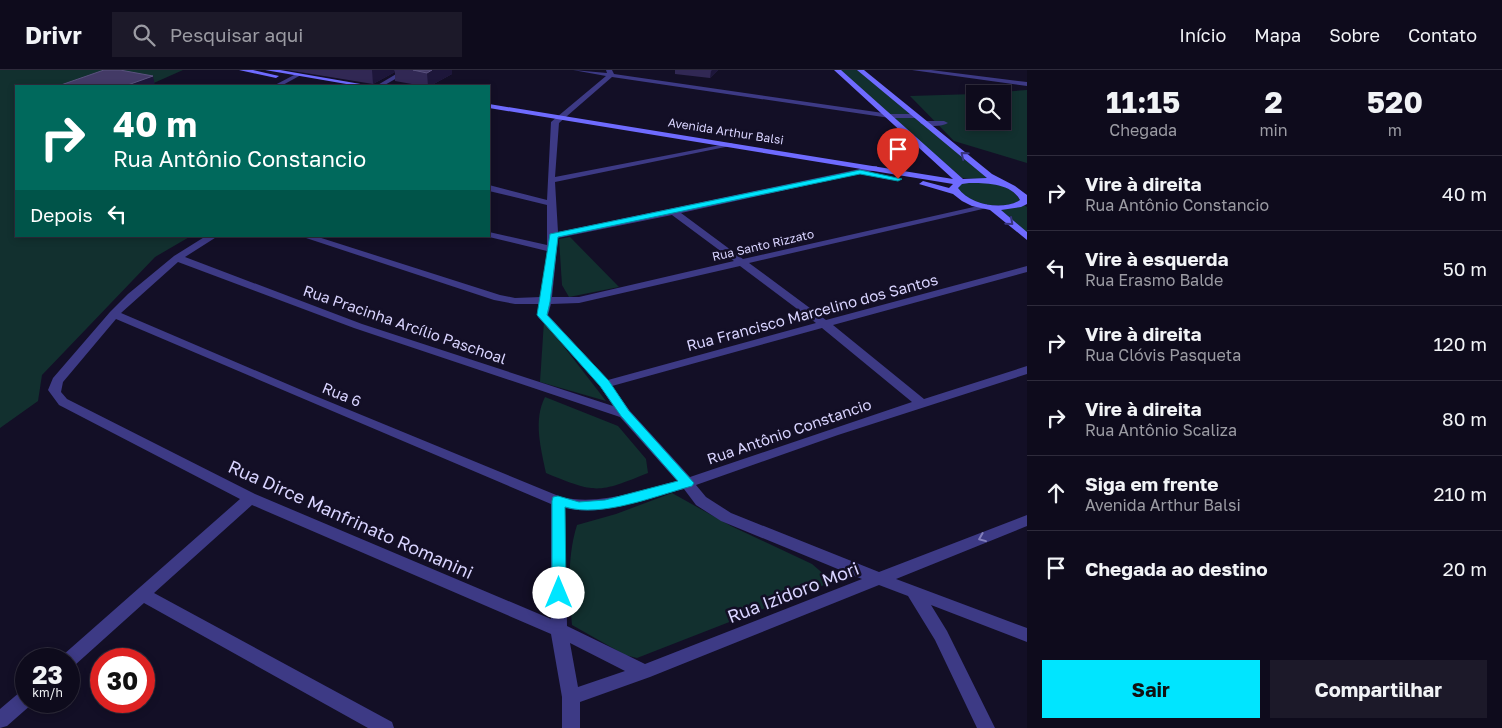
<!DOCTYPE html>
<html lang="pt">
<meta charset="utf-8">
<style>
body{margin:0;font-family:"Golos Text",sans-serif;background:#1c1929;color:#f1f3f6;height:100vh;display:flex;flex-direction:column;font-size:19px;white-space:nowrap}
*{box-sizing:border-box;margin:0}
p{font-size:16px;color:#9b9ba3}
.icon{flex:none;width:28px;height:28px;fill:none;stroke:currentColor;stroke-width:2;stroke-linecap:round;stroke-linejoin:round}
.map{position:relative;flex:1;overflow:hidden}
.drawer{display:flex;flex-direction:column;background:#0e0b1c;width:475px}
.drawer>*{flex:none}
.hud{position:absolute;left:15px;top:15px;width:475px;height:152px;border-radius:0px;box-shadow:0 2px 8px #0003,0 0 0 1px #2e2b3b;background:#00695c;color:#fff;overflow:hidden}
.tools{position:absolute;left:966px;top:15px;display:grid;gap:10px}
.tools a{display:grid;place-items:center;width:45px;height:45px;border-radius:0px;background:#0e0b1c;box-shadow:0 2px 8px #0003,0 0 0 1px #2e2b3b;font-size:25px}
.speed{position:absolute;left:15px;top:578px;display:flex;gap:10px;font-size:25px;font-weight:700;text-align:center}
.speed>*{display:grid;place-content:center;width:65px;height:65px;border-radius:50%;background:#0e0b1c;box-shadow:0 2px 8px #0003,0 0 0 1px #2e2b3b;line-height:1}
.speed small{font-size:12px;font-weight:400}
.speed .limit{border:8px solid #d22;background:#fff;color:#111}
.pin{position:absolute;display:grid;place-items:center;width:42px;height:42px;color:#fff;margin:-51px -21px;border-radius:50% 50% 50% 0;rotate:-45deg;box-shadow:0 0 5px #0007}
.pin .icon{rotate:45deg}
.me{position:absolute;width:55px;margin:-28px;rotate:0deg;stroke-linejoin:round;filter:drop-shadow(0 0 4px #0008)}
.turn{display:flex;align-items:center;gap:18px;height:105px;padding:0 15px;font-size:22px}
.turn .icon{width:65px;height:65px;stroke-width:2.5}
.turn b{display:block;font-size:35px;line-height:42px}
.then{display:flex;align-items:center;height:48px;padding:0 15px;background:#0003;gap:10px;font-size:19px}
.eta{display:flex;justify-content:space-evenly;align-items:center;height:85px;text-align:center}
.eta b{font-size:30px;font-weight:700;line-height:35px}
.cta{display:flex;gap:10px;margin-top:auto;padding:10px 15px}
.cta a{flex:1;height:58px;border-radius:0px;background:#00e5ff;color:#111;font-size:20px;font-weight:700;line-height:58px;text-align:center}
.cta a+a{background:#1c1929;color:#f1f3f6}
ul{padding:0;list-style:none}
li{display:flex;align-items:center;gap:15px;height:75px;padding:0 15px;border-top:1px solid #2e2b3b}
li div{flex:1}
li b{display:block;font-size:19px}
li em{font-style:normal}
header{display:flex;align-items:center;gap:30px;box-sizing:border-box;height:70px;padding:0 25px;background:#0e0b1c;border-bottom:1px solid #2e2b3b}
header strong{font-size:24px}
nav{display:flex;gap:28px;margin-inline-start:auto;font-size:18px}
.search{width:350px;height:45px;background:#1c1929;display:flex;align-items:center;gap:12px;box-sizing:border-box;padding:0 18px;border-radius:0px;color:#9b9ba3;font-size:19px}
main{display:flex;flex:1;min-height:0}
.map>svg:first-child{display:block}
</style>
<header>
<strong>Drivr</strong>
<div class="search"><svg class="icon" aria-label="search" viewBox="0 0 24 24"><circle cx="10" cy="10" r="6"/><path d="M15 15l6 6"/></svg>Pesquisar aqui</div>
<nav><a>Início</a><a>Mapa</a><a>Sobre</a><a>Contato</a></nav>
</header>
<main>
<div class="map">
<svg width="1027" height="658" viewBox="0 0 1027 658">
<rect width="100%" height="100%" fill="#130f26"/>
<!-- green -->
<g fill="#12302f">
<polygon points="0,0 183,0 147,16 16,16 16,166 191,166 155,187 42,305 38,331 0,358"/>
<polygon points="838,0 859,0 994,110 962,108"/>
<polygon points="1027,20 1027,93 954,71 910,26 975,24 975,51 1002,51 1002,24 975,24"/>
<path d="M 968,112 C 989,113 1010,111 1021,132 C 993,139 981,136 956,121 L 960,113 Z"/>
<polygon points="1024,135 1027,137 1027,163 995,138"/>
<polygon points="570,167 619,217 569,227 562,215 559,169"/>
<polygon points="544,251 606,331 540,312"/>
<path d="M 545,327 L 618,356 L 646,389 L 648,403 C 598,423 597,424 546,403 C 541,379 533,350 545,327 Z"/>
<path d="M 672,423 L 731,456 L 812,494 L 826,506 L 827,514 L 637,588 L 625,585 L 572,555 C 569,522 567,487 577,455 L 616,444 Z"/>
</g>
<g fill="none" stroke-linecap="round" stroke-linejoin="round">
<!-- street -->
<g fill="#3d3a85" fill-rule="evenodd">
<polygon points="403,0 411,0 383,16 376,16"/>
<path d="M 573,0 L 607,3 L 606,0 L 612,0 L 614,4 L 890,44 L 915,44 L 919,46 L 915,48 L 890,48 L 612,7 L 559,53 L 555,107 L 731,73 L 735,75 L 555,112 L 558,162 L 874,96 L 877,96 L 877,100 L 681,143 L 743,189 L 987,134 L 987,138 L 749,193 L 826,250 L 1027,196 L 1027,202 L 833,255 L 924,329 L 1027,296 L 1027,304 L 838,365 L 696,415 L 706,427 L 731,443 L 879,502 L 1027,445 L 1027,456 L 896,509 L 1027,558 L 1027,572 L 931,535 L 947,561 L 995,658 L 977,658 L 935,570 L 908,526 L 879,515 L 650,607 L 580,632 L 580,658 L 562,658 L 562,627 L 551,564 L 252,435 L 154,523 L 392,652 L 394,658 L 368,658 L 144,533 L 75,595 L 69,597 L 69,589 L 61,589 L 63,585 L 240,429 L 59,335 L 48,320 L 53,308 L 110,242 L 128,224 L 174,186 L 206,166 L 218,166 L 185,187 L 362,254 L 613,336 L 600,316 L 538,247 L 537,245 L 540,234 L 515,234 L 494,230 L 300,166 L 315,166 L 500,225 L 515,228 L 541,227 L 547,181 L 485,166 L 489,166 L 489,162 L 547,175 L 547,135 L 489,121 L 489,115 L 547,130 L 551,52 L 606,6 ZM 672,145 L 734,191 L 579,227 L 552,227 L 558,168 ZM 178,192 L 354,258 L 620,347 L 677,411 C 639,420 600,436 561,427 L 313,325 L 121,243 ZM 740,196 L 816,253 L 608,310 L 548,245 L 551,234 L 579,233 ZM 116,249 L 551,434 L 551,549 L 255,424 L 67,329 L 61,322 L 63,312 ZM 822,258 L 912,332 L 690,407 L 630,341 L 612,316 ZM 684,419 L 696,435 L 721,451 L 862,509 L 645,594 L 567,556 L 565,438 C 604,447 647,428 684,419 ZM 570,573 L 625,601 L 578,617 Z"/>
<polygon points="912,0 931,0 1027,12 1027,16"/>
<polygon points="296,4 301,5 281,16 273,16"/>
<path d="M 921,51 L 944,51 L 948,53 C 942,57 926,57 920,53 Z"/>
<polygon points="26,620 26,631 33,631 32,634 7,656 0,658 0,639 20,622"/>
</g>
<!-- secondary -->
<g fill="#6f6bff" fill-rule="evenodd">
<polygon points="239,0 253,0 279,6 276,8"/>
<polygon points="265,0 280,0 372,16 358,16"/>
<path d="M 834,0 L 841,0 L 963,109 L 987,108 L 857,0 L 864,0 L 992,104 L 1015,116 L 1027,125 L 1027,134 L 1021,137 L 1001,140 L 1027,162 L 1027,170 L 990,140 L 972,136 L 962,131 L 953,124 L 919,114 L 923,111 L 949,118 L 953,114 L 489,38 L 489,34 L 953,109 ZM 969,113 C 986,113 1011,113 1020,130 C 1003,141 970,135 958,118 L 962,114 Z"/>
</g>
</g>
<!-- wall -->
<g fill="#312854">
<polygon points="287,0 452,0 452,4 430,16 423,16 395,11 395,2 373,14"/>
<polygon points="675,0 718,0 710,8 675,4"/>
</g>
<!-- shaded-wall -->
<g fill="#1d163a">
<polygon points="372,0 394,0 395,2 373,14"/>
<polygon points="432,0 452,0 452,4 430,16 428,16 427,3"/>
<polygon points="712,0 718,0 710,8 711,1"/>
<polygon points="153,6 155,16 125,16"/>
</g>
<!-- building -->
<g fill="#433a66" stroke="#5a527e">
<polygon points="104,0 120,0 153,6 125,16 58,16"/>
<polygon points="413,0 432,0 427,3"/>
</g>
<!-- one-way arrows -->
<defs><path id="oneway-chevron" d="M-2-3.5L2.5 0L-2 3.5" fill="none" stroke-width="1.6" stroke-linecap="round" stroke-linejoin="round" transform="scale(1.25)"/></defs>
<g stroke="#38347d">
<use href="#oneway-chevron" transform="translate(964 85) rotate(-141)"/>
<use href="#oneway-chevron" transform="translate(1010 152) rotate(41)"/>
</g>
<use stroke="#837fbc" href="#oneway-chevron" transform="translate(982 468) rotate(158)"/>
<!-- route -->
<path fill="#00e5ff" stroke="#0095a6" d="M 860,100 L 902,109 L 898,111 L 860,104 L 558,167 L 550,232 L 547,245 L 609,311 L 629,341 L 694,413 L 692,416 C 655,426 602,448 565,437 L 566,523 L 564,527 L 554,527 L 552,523 L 552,431 L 553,427 L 558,426 L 579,432 L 605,430 L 678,411 L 621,346 L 600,316 L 537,245 L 550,164 Z"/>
<g text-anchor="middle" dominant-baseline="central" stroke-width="5" stroke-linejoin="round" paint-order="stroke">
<!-- far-street labels -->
<g font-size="12" fill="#d9d4ff" stroke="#130f26">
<text transform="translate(726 61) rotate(9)">Avenida Arthur Balsi</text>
<text transform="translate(763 175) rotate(-13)">Rua Santo Rizzato</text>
</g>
<!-- street labels -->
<g font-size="15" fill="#d9d4ff" stroke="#130f26">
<text transform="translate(812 242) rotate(-15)">Rua Francisco Marcelino dos Santos</text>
<text transform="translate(405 254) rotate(19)">Rua Pracinha Arcílio Paschoal</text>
<text transform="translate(342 324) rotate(22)">Rua 6</text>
<text transform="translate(789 361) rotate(-19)">Rua Antônio Constancio</text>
</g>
<!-- near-street labels -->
<g font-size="18" fill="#d9d4ff" stroke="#130f26">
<text transform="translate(351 449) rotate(24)">Rua Dirce Manfrinato Romanini</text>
<text transform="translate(793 522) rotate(-21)">Rua Izidoro Mori</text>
</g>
</g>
</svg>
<div class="tools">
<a><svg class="icon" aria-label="search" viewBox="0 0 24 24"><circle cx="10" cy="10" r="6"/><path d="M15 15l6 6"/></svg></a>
</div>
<div class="speed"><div>23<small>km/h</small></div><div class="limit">30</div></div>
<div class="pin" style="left:898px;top:109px;background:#d93025"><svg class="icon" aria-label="arrive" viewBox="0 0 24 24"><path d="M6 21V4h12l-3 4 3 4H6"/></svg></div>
<svg class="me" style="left:559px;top:523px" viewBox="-20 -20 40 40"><circle r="19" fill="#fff"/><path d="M0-13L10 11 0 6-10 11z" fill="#00e5ff"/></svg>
<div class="hud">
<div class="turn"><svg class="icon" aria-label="right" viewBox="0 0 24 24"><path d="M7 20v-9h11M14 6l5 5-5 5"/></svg><div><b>40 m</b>Rua Antônio Constancio</div></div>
<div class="then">Depois<svg class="icon" aria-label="left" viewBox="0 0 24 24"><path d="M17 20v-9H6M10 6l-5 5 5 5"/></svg></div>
</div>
</div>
<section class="drawer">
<div class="eta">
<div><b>11:15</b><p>Chegada</p></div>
<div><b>2</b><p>min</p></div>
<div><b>520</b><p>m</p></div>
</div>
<ul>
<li><svg class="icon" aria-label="right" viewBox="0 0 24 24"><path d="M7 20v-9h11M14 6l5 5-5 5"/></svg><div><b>Vire à direita</b><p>Rua Antônio Constancio</p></div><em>40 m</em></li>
<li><svg class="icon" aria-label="left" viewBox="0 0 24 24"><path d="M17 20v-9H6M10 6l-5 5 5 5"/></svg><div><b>Vire à esquerda</b><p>Rua Erasmo Balde</p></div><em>50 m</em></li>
<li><svg class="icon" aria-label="right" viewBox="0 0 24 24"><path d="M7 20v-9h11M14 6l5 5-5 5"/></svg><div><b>Vire à direita</b><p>Rua Clóvis Pasqueta</p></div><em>120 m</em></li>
<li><svg class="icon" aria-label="right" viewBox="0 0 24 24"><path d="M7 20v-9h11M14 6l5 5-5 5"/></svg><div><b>Vire à direita</b><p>Rua Antônio Scaliza</p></div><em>80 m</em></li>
<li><svg class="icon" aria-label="ahead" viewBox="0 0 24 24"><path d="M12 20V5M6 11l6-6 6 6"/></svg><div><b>Siga em frente</b><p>Avenida Arthur Balsi</p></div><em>210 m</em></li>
<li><svg class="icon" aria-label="arrive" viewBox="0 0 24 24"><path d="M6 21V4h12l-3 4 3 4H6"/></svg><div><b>Chegada ao destino</b></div><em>20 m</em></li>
</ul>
<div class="cta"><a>Sair</a><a>Compartilhar</a></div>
</section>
</main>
